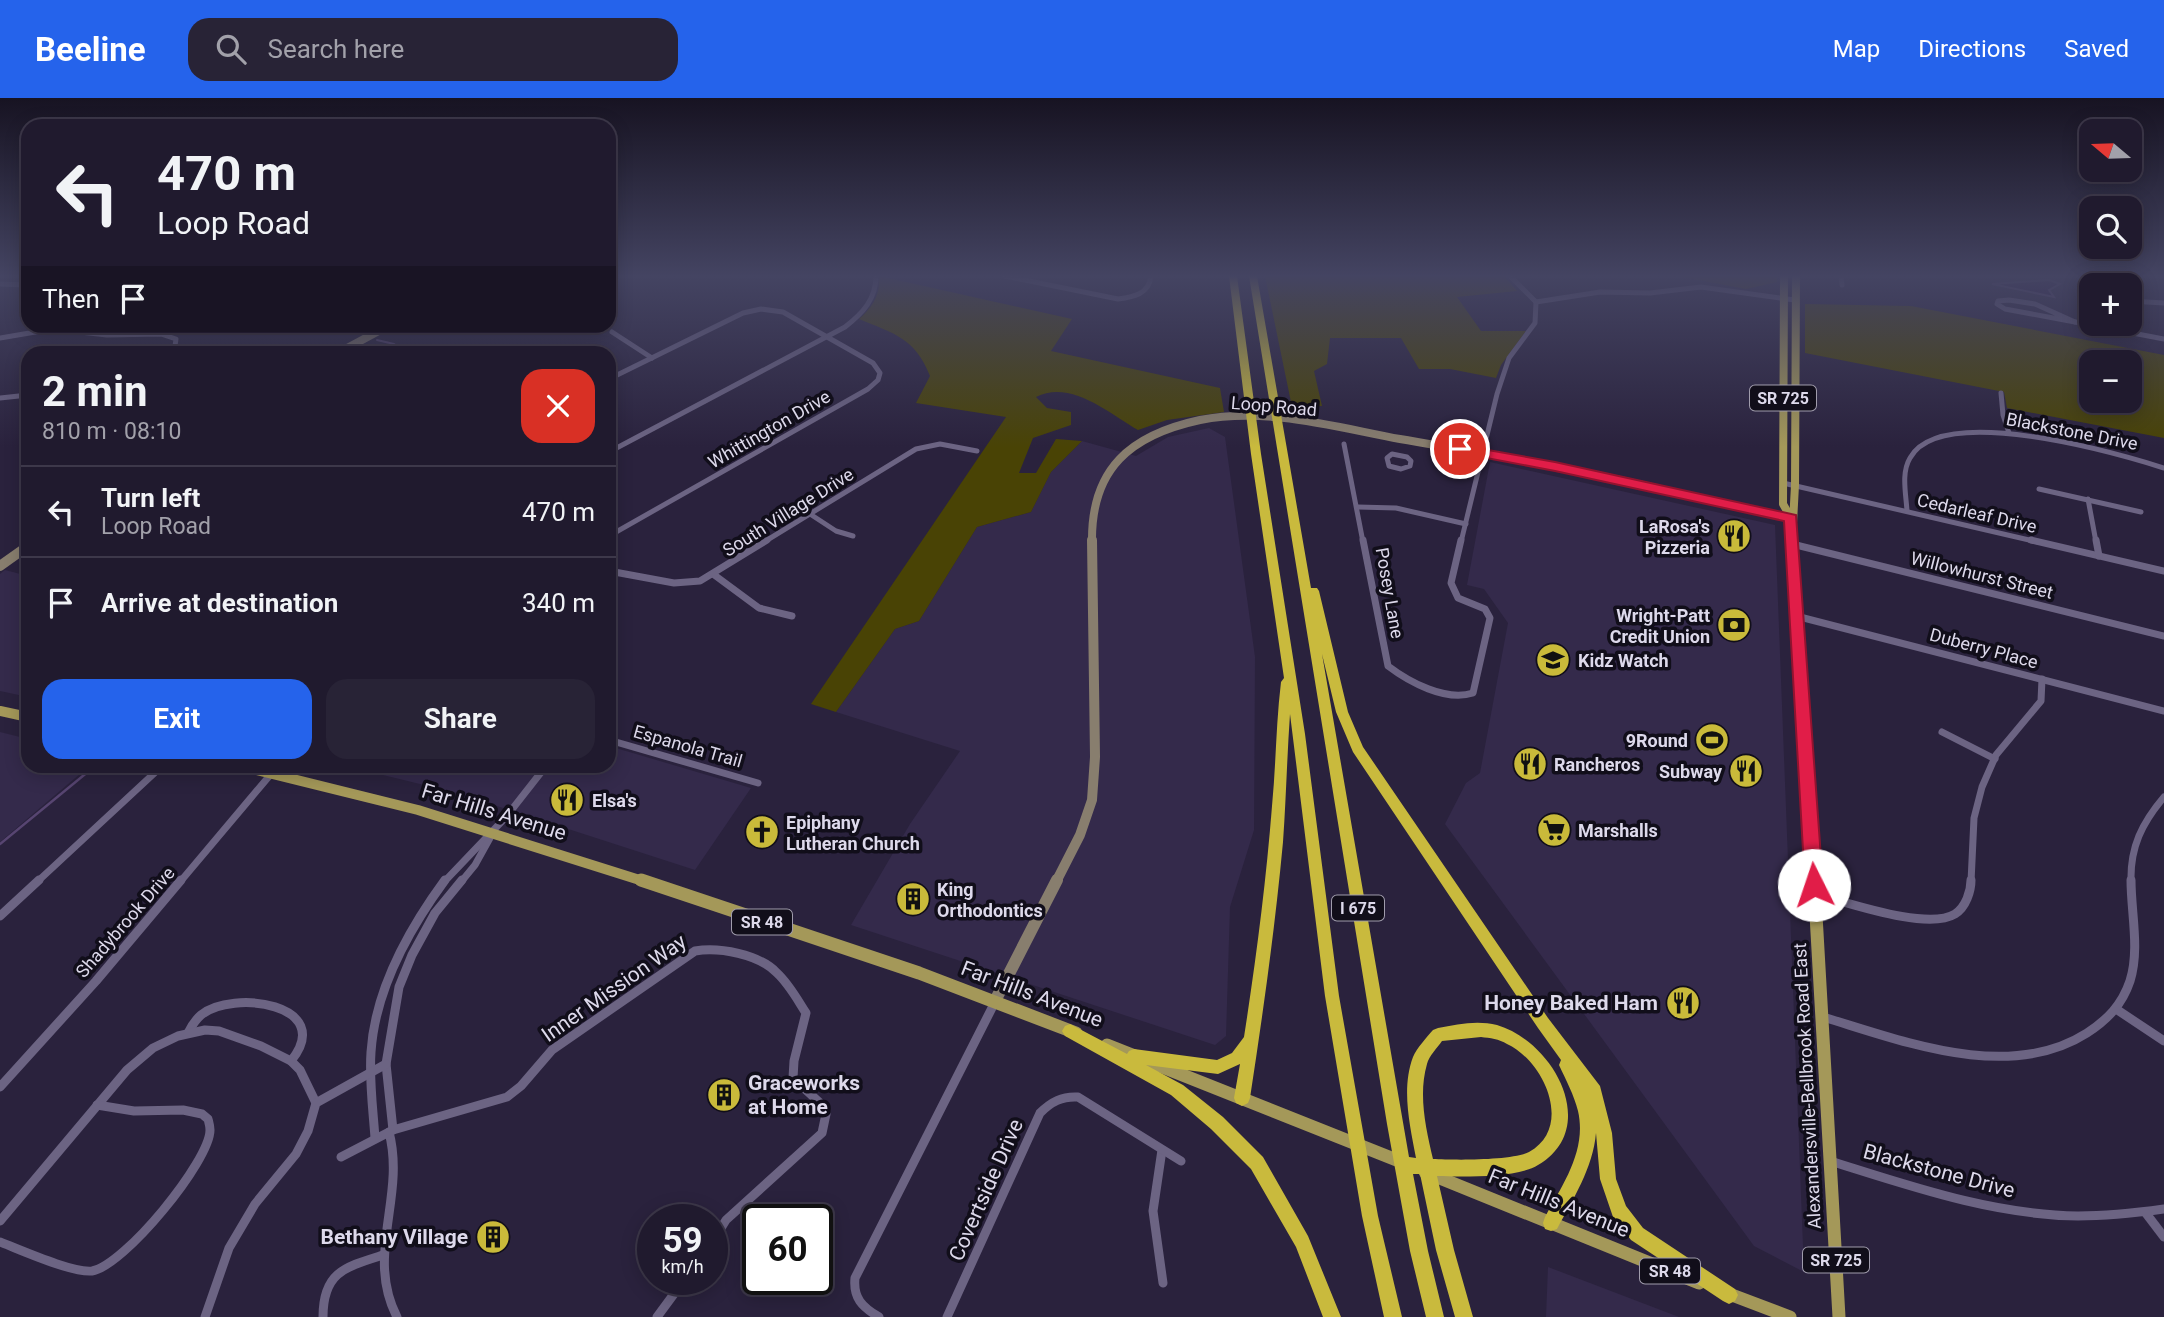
<!DOCTYPE html>
<meta charset="utf-8">
<style>
body{margin:0;font-family:Roboto,sans-serif;background:#282336;color:#f1f3f6;height:100vh;display:flex;flex-direction:column;font-size:26px;white-space:nowrap}
*{box-sizing:border-box;margin:0}
p{font-size:23px;color:#a2a1aa}
.icon{flex:none;width:38px;height:38px;fill:none;stroke:currentColor;stroke-width:2;stroke-linecap:round;stroke-linejoin:round}
.map{position:relative;flex:1;overflow:hidden}
.panel{position:absolute;left:21px;top:248px;width:595px;height:427px;display:flex;flex-direction:column;background:#201a2e;border-radius:21px;box-shadow:0 4px 18px #0003,0 0 0 2px #3d384a}
.panel>*{flex:none}
.banner{position:absolute;left:21px;top:21px;width:595px;height:214px;border-radius:21px;box-shadow:0 4px 18px #0003,0 0 0 2px #3d384a;background:#201a2e;color:#f1f3f6;overflow:hidden}
.needle{width:46px;rotate:289deg}
.tools{position:absolute;left:2079px;top:21px;display:grid;gap:14px}
.tools a{display:grid;place-items:center;width:63px;height:63px;border-radius:14px;background:#201a2e;box-shadow:0 4px 18px #0003,0 0 0 2px #3d384a;font-size:35px}
.speed{position:absolute;left:637px;top:1106px;display:flex;gap:14px;font-size:35px;font-weight:700;text-align:center}
.speed>*{display:grid;place-content:center;width:91px;height:91px;border-radius:50%;background:#201a2e;box-shadow:0 4px 18px #0003,0 0 0 2px #3d384a;line-height:1}
.speed small{font-size:18px;font-weight:400}
.speed .limit{border:4px solid #111;border-radius:10px;background:#fff;color:#111}
.pin{position:absolute;display:grid;place-items:center;width:60px;height:60px;color:#fff;margin:-30px;border:4px solid #fff;border-radius:50%;box-shadow:0 2px 7px #0007}
.me{position:absolute;width:77px;margin:-38px;rotate:356deg;stroke-linejoin:round;filter:drop-shadow(0 0 5px #0008)}
.turn{display:flex;align-items:center;gap:24px;height:147px;padding:0 21px;font-size:32px}
.turn .icon{width:91px;height:91px;stroke-width:2.5}
.turn b{display:block;font-size:49px;line-height:60px}
.then{display:flex;align-items:center;height:66px;padding:0 21px;background:#0003;gap:14px;font-size:26px}
.round{display:grid;place-items:center;flex:none;width:74px;height:74px;border-radius:21px;background:#282336}
.headline{display:flex;align-items:center;justify-content:space-between;height:119px;padding:0 21px}
h1{font-size:42px;font-weight:700;line-height:52px}
.action{display:flex;gap:14px;margin-top:auto;padding:14px 21px}
.action a{flex:1;height:80px;border-radius:21px;background:#2563eb;color:#fff;font-size:28px;font-weight:700;line-height:80px;text-align:center}
.action a+a{background:#282336;color:#f1f3f6}
ul{padding:0;list-style:none}
li{display:flex;align-items:center;gap:21px;height:91px;padding:0 21px;border-top:2px solid #3d384a}
li div{flex:1}
li b{display:block;font-size:26px}
li em{font-style:normal}
header{display:flex;align-items:center;gap:42px;box-sizing:border-box;height:98px;padding:0 35px;background:#2563eb;color:#fff}
header strong{font-size:33px}
nav{display:flex;gap:38px;margin-inline-start:auto;font-size:24px}
.search{width:490px;height:63px;background:#282336;display:flex;align-items:center;gap:18px;box-sizing:border-box;padding:0 24px;border-radius:21px;color:#a2a1aa;font-size:26px}
.map>svg:first-child{display:block}
</style>
<header>
<strong>Beeline</strong>
<div class="search"><svg class="icon" aria-label="search" viewBox="0 0 24 24"><circle cx="10" cy="10" r="6"/><path d="M15 15l6 6"/></svg>Search here</div>
<nav><a>Map</a><a>Directions</a><a>Saved</a></nav>
</header>
<div class="map">
<svg width="2164" height="1219" viewBox="0 0 2164 1219">
<rect width="100%" height="100%" fill="#2a223d"/>
<!-- built -->
<g fill="#342a4b">
<polygon points="1209,330 1225,339 1255,559 1254,732 1230,809 1226,938 1215,947 851,827 910,726 960,653 836,614 895,531 919,523 977,429 1031,414 1051,374 1082,343 1136,358 1168,339"/>
<polygon points="1490,364 1775,427 1804,1174 1754,1148 1445,726 1466,685 1480,675 1508,525 1484,491 1467,487"/>
<polygon points="5,472 28,478 28,599 0,593 0,476"/>
<polygon points="0,634 28,641 28,668 88,669 0,744"/>
<polygon points="609,648 751,690 695,772 457,695 350,669 609,668"/>
<polygon points="1548,1169 1679,1219 1546,1219"/>
</g>
<!-- green -->
<g fill="#494305" fill-rule="evenodd">
<path d="M 879,178 L 1072,221 L 1051,253 L 1220,290 L 1224,314 L 1167,322 L 1138,332 C 1109,315 1070,281 1036,299 L 1047,310 L 1071,314 L 1071,327 L 1033,340 L 1019,375 L 1036,375 L 1056,341 L 1082,343 L 1051,374 L 1031,414 L 977,429 L 919,523 L 895,531 L 836,614 L 811,606 L 1006,319 L 916,305 L 930,278 C 915,240 895,236 859,221 C 872,210 881,196 879,178 Z"/>
<polygon points="1265,178 1504,178 1517,193 1457,199 1481,233 1526,233 1501,267 1496,280 1450,271 1419,271 1401,240 1330,240 1327,266 1314,273 1322,308 1292,309"/>
<polygon points="1678,178 1777,178 1777,184 1746,191"/>
<path d="M 1805,206 L 1911,208 L 2164,257 L 2164,340 L 2007,310 L 2004,294 L 1805,255 ZM 2091,264 L 2130,264 L 2130,303 L 2091,303 Z"/>
</g>
<!-- water -->
<polygon fill="#1e063d" stroke="#574571" stroke-width="2" points="2049,182 2060,186 2049,192 2054,199 1992,186"/>
<g fill="none" stroke-linecap="round" stroke-linejoin="round">
<!-- stream-far1 -->
<g stroke="#574571" stroke-width="2">
<polyline points="362,228 366,232"/>
<polyline points="377,242 394,246 407,256"/>
</g>
<!-- stream -->
<polyline stroke="#574571" stroke-width="2.5" points="0,746 95,668"/>
<!-- street-far2 -->
<g stroke="#6c6483" stroke-width="5">
<path d="M 1005,178 L 1118,201 C 1134,199 1149,196 1151,178"/>
<polyline points="1510,178 1536,204"/>
<polyline points="1841,178 1842,187"/>
<polyline points="0,186 28,187"/>
<polygon points="2009,202 2035,206 2075,224 2005,211 1997,206 1998,203"/>
<polyline points="2130,203 2164,205"/>
<polyline points="2075,224 2164,241"/>
<polyline points="612,234 652,260"/>
<polyline points="0,240 53,231 107,237 161,236 176,241 175,248 167,256"/>
<polyline points="609,281 743,215 761,211 783,214 873,265 880,275 878,282 868,291 609,438"/>
<polyline points="2001,295 2003,317 2009,335"/>
<polyline points="0,300 28,297"/>
<polyline points="1344,346 1363,444"/>
<path d="M 609,354 L 845,229 C 863,215 876,201 876,178"/>
<polygon points="1392,356 1407,359 1411,363 1410,368 1401,371 1389,368 1387,360"/>
<polyline points="1783,385 2038,444"/>
<polyline points="2039,391 2141,414"/>
<polyline points="2088,401 2096,444"/>
<polyline points="1358,409 1396,410 1466,426"/>
<path d="M 1907,413 C 1906,396 1901,375 1910,360 C 1941,304 2116,355 2164,370"/>
<polyline points="810,416 836,433 853,438"/>
<polyline points="764,444 916,351 940,346 977,353"/>
<polyline points="1461,444 1497,296 1509,260 1535,225 1536,204 1600,194 1650,195 1701,189 1795,202"/>
</g>
<!-- street-far1 -->
<g stroke="#6c6483" stroke-width="7">
<path d="M 1363,442 L 1388,568 C 1409,584 1446,604 1473,595 L 1490,520 L 1485,511 L 1458,500 L 1451,485 L 1461,442"/>
<polyline points="2031,442 2164,473"/>
<polyline points="2096,442 2099,458"/>
<polyline points="1792,446 2164,538"/>
<polyline points="609,473 674,485 700,483 767,442"/>
<polyline points="713,476 759,510 792,518"/>
<polyline points="1796,518 2164,613"/>
<polyline points="1942,634 1995,661"/>
<polyline points="609,642 758,685"/>
<polyline points="37,784 162,668"/>
<polyline points="180,784 271,676"/>
<polyline points="444,784 506,719 546,668"/>
<polyline points="461,784 475,767 490,740"/>
<polyline points="1971,784 1974,720 1982,689 1996,657 2041,603 2042,581"/>
<path d="M 2131,784 C 2130,749 2142,725 2164,699"/>
</g>
<!-- street -->
<g stroke="#6c6483" stroke-width="9">
<path d="M 1815,796 C 1847,804 1927,833 1955,816 C 1966,809 1971,793 1971,782"/>
<polyline points="0,818 39,782"/>
<polyline points="2116,911 2164,943"/>
<path d="M 1823,919 C 1903,943 2009,985 2087,935 C 2107,922 2122,907 2130,883 C 2140,851 2131,815 2131,782"/>
<path d="M 188,935 C 191,929 195,922 201,917 C 232,891 337,906 291,963"/>
<polyline points="0,989 96,883 181,782"/>
<polyline points="393,1032 386,966 399,889 412,857 435,815 462,782"/>
<path d="M 389,1034 C 406,1099 365,1157 397,1219"/>
<path d="M 375,1040 C 373,1011 369,983 371,954 C 375,892 409,831 445,782"/>
<polyline points="1162,1052 1153,1113 1163,1185"/>
<path d="M 341,1059 L 393,1032 L 507,999 L 521,988 L 552,952 L 695,853 C 719,849 759,856 777,875 C 789,886 797,901 806,915 L 794,963 L 793,980 L 819,1004 L 826,1016 L 822,1035 L 726,1122 L 712,1145"/>
<path d="M 1830,1063 C 1910,1088 1993,1117 2078,1118 C 2107,1118 2135,1115 2164,1111"/>
<polyline points="2145,1114 2164,1139"/>
<polyline points="0,1123 127,972 153,950 178,938 205,932 219,933 261,948 291,963 300,972 316,1005"/>
<path d="M 0,1144 C 21,1152 72,1175 92,1173 C 124,1168 210,1063 210,1032 C 210,1028 209,1025 208,1021 L 202,1016 L 183,1012 L 134,1013 L 97,1007"/>
<polyline points="205,1219 229,1150 255,1106 296,1056 308,1033 316,1005 386,966"/>
<path d="M 323,1219 C 323,1174 345,1169 383,1157"/>
<polyline points="657,1219 685,1181"/>
<path d="M 879,1219 C 862,1209 853,1200 855,1180 L 995,904"/>
<path d="M 947,1219 L 1040,1015 C 1051,1004 1062,998 1078,999 L 1181,1063"/>
</g>
<!-- secondary-far2 -->
<g stroke="#887e6e" stroke-width="8">
<polyline points="336,256 388,228"/>
<path d="M 1092,444 C 1091,371 1130,337 1200,322 C 1267,309 1335,329 1400,341 C 1452,350 1505,358 1557,369 C 1635,384 1713,404 1791,420"/>
</g>
<!-- secondary-far1 -->
<g stroke="#887e6e" stroke-width="10">
<polyline points="0,468 28,448"/>
<polyline points="1056,784 1080,737 1092,702 1095,659 1092,442"/>
</g>
<!-- secondary -->
<polyline stroke="#887e6e" stroke-width="12" points="995,903 1057,782"/>
<!-- primary-far2 -->
<g stroke="#a49859" stroke-width="8">
<polyline points="1784,178 1783,406 1791,420"/>
<polyline points="1792,444 1795,387 1796,178"/>
</g>
<!-- primary-far1 -->
<g stroke="#a49859" stroke-width="10">
<polyline points="1792,442 1814,784"/>
<polyline points="0,613 28,619"/>
<polyline points="240,668 418,712 646,784"/>
</g>
<!-- primary -->
<g stroke="#a49859" stroke-width="13">
<polyline points="641,782 919,875 1076,935"/>
<polyline points="1814,782 1839,1219"/>
<polyline points="1107,947 1404,1065"/>
<polyline points="1425,1074 1699,1185"/>
<polyline points="1724,1194 1790,1219"/>
</g>
<!-- highway -->
<g fill="#c9ba3d" fill-rule="evenodd">
<path d="M 1229,178 L 1237,178 L 1261,356 L 1305,636 L 1339,898 L 1378,1118 L 1402,1219 L 1384,1219 L 1362,1118 L 1325,898 L 1290,616 C 1287,659 1286,702 1283,744 C 1275,830 1263,915 1250,1000 L 1248,1005 L 1242,1008 L 1236,1005 L 1234,1000 L 1240,966 L 1218,976 L 1146,967 L 1183,987 L 1223,1019 L 1263,1059 L 1308,1138 L 1341,1219 L 1323,1219 L 1296,1149 L 1251,1071 L 1211,1031 L 1171,997 L 1065,938 L 1062,933 L 1065,928 L 1070,926 L 1127,956 L 1129,953 L 1134,951 L 1217,962 L 1232,955 L 1244,939 C 1256,862 1266,785 1272,708 C 1276,667 1276,625 1281,584 L 1284,580 L 1251,356 Z"/>
<path d="M 1249,178 L 1257,178 L 1311,490 L 1317,490 L 1319,493 L 1348,614 L 1363,649 L 1548,920 L 1600,988 L 1612,1035 L 1616,1081 L 1626,1108 L 1643,1130 L 1735,1191 L 1738,1197 L 1735,1203 L 1729,1206 L 1723,1203 L 1631,1142 L 1613,1119 L 1600,1081 L 1596,1035 C 1593,1070 1573,1101 1557,1131 L 1551,1133 L 1545,1131 L 1543,1125 L 1545,1119 C 1563,1086 1587,1052 1578,1013 C 1574,997 1566,982 1559,967 L 1561,962 L 1538,930 L 1353,654 L 1336,614 L 1322,556 L 1409,1059 L 1416,1060 C 1410,1028 1401,991 1413,959 C 1417,950 1426,940 1433,932 L 1438,930 C 1457,926 1478,922 1497,927 C 1554,944 1601,1030 1538,1067 C 1518,1080 1461,1079 1437,1078 L 1454,1152 L 1473,1219 L 1455,1219 L 1436,1152 L 1420,1076 L 1413,1076 L 1428,1153 L 1444,1219 L 1426,1219 L 1410,1153 L 1387,1026 ZM 1481,939 C 1490,940 1499,941 1507,946 C 1544,963 1574,1029 1529,1054 C 1512,1063 1453,1062 1433,1061 C 1426,1031 1418,997 1427,966 C 1429,958 1437,950 1442,943 Z"/>
</g>
</g>
<!-- sky -->
<linearGradient id="sky" x2="0" y2="1"><stop stop-color="#171322"/><stop offset="0.51" stop-color="#444462"/><stop offset="1" stop-color="#444462" stop-opacity="0"/></linearGradient>
<rect width="2164" height="349" fill="url(#sky)"/>
<!-- route -->
<polygon fill="#e11d48" stroke="#92132f" stroke-width="2" points="1460,347 1555,364 1796,417 1823,787 1821,792 1814,795 1808,792 1805,787 1784,423 1555,373 1455,354 1453,351"/>
<!-- icons -->
<defs>
<g id="restaurant-disc" transform="scale(1.75)"><circle r="9.5" fill="#c9ba3a" stroke="#110e1a"/><path d="M-5-6h1v4h1v-4h1v4h1v-4h1v5L-1.5 .5V6h-2V.5L-5-1ZM5-6V6H3V1.5H1.5Q1.5-4 5-6Z" fill="#111"/></g>
<g id="bank-disc" transform="scale(1.75)"><circle r="9.5" fill="#c9ba3a" stroke="#110e1a"/><path d="M-6-4H6V4H-6ZM0-2.3a2.3 2.3 0 1 0 0 4.6a2.3 2.3 0 1 0 0-4.6Z" fill="#111"/></g>
<g id="school-disc" transform="scale(1.75)"><circle r="9.5" fill="#c9ba3a" stroke="#110e1a"/><path d="M0-5L7-2L0 1L-7-2ZM-4 1L0 2.5L4 1V4Q0 6-4 4Z" fill="#111"/></g>
<g id="stadium-disc" transform="scale(1.75)"><circle r="9.5" fill="#c9ba3a" stroke="#110e1a"/><path d="M0-5a6.5 5 0 1 0 0 10a6.5 5 0 1 0 0-10ZM-3.5-1.8h7v3.6h-7Z" fill="#111"/></g>
<g id="supermarket-disc" transform="scale(1.75)"><circle r="9.5" fill="#c9ba3a" stroke="#110e1a"/><path d="M-6-5.5h2.5l.6 2H6L4.5 2H-2.5L-4.4-4H-6ZM-1.5 3.2a1.3 1.3 0 1 0 .1 0ZM3 3.2a1.3 1.3 0 1 0 .1 0Z" fill="#111"/></g>
<g id="church-disc" transform="scale(1.75)"><circle r="9.5" fill="#c9ba3a" stroke="#110e1a"/><path d="M-1.2-6h2.4v3.5h3.3v2.4h-3.3V6h-2.4V-.1h-3.3v-2.4h3.3Z" fill="#111"/></g>
<g id="building-disc" transform="scale(1.75)"><circle r="9.5" fill="#c9ba3a" stroke="#110e1a"/><path d="M-4-6H4V6H1V3H-1V6H-4ZM-2.5-4.3h1.7v1.8h-1.7ZM.8-4.3h1.7v1.8H.8ZM-2.5-1h1.7V.8h-1.7ZM.8-1h1.7V.8H.8Z" fill="#111"/></g>
</defs>
<g fill-rule="evenodd">
<use href="#restaurant-disc" x="1734" y="438"/>
<use href="#bank-disc" x="1734" y="527"/>
<use href="#school-disc" x="1553" y="562"/>
<use href="#stadium-disc" x="1712" y="642"/>
<use href="#restaurant-disc" x="1530" y="666"/>
<use href="#restaurant-disc" x="1746" y="673"/>
<use href="#restaurant-disc" x="567" y="702"/>
<use href="#supermarket-disc" x="1554" y="732"/>
<use href="#church-disc" x="762" y="734"/>
<use href="#building-disc" x="913" y="801"/>
<use href="#restaurant-disc" x="1683" y="905"/>
<use href="#building-disc" x="724" y="997"/>
<use href="#building-disc" x="493" y="1139"/>
</g>
<g text-anchor="middle" dominant-baseline="central" stroke-width="7" stroke-linejoin="round" paint-order="stroke">
<!-- shield labels -->
<g fill="#110e1a" stroke="#a09cac" stroke-width="2">
<rect x="1750" y="287.5" width="66" height="25" rx="5"/>
<rect x="1332" y="797.5" width="52" height="25" rx="5"/>
<rect x="732" y="811.5" width="60" height="25" rx="5"/>
<rect x="1803" y="1149.5" width="66" height="25" rx="5"/>
<rect x="1640" y="1160.5" width="60" height="25" rx="5"/>
</g>
<g font-size="16" font-weight="bold" fill="#ddd9eb">
<text x="1783" y="300">SR 725</text>
<text x="1358" y="810">I 675</text>
<text x="762" y="824">SR 48</text>
<text x="1836" y="1162">SR 725</text>
<text x="1670" y="1173">SR 48</text>
</g>
<!-- street labels -->
<g font-size="18" fill="#ddd9eb" stroke="#110e1a">
<text transform="translate(1274 308) rotate(5)">Loop Road</text>
<text transform="translate(769 331) rotate(-30)">Whittington Drive</text>
<text transform="translate(2072 333) rotate(11)">Blackstone Drive</text>
<text transform="translate(788 414) rotate(-32)">South Village Drive</text>
<text transform="translate(1977 415) rotate(13)">Cedarleaf Drive</text>
<text transform="translate(1982 477) rotate(14)">Willowhurst Street</text>
<text transform="translate(1390 495) rotate(80)">Posey Lane</text>
<text transform="translate(1984 550) rotate(15)">Duberry Place</text>
<text transform="translate(688 648) rotate(16)">Espanola Trail</text>
<text transform="translate(125 824) rotate(-49)">Shadybrook Drive</text>
<text transform="translate(1807 988) rotate(-93)">Alexandersville-Bellbrook Road East</text>
</g>
<!-- poi labels -->
<g font-size="18" font-weight="bold" fill="#ddd9eb" stroke="#110e1a" text-anchor="start">
<text x="1710" y="428" text-anchor="end">LaRosa's<tspan x="1710" dy="21">Pizzeria</tspan></text>
<text x="1710" y="517" text-anchor="end">Wright-Patt<tspan x="1710" dy="21">Credit Union</tspan></text>
<text x="1578" y="562">Kidz Watch</text>
<text x="1688" y="642" text-anchor="end">9Round</text>
<text x="1554" y="666">Rancheros</text>
<text x="1722" y="673" text-anchor="end">Subway</text>
<text x="592" y="702">Elsa's</text>
<text x="786" y="724">Epiphany<tspan x="786" dy="21">Lutheran Church</tspan></text>
<text x="1578" y="732">Marshalls</text>
<text x="937" y="791">King<tspan x="937" dy="21">Orthodontics</tspan></text>
</g>
<!-- near-street labels -->
<g font-size="21" fill="#ddd9eb" stroke="#110e1a">
<text transform="translate(494 714) rotate(17)">Far Hills Avenue</text>
<text transform="translate(614 890) rotate(-35)">Inner Mission Way</text>
<text transform="translate(1032 896) rotate(21)">Far Hills Avenue</text>
<text transform="translate(1939 1073) rotate(15)">Blackstone Drive</text>
<text transform="translate(986 1092) rotate(-66)">Covertside Drive</text>
<text transform="translate(1559 1105) rotate(22)">Far Hills Avenue</text>
</g>
<!-- near-poi labels -->
<g font-size="21" font-weight="bold" fill="#ddd9eb" stroke="#110e1a" text-anchor="end">
<text x="1658" y="905">Honey Baked Ham</text>
<text x="748" y="985" text-anchor="start">Graceworks<tspan x="748" dy="24">at Home</tspan></text>
<text x="468" y="1139">Bethany Village</text>
</g>
</g>
</svg>
<div class="tools">
<a><svg class="needle" viewBox="-14 -14 28 28"><path d="M0-13l5 13h-10z" fill="#e53935"/><path d="M0 13l5-13h-10z" fill="#a2a1aa"/></svg></a>
<a><svg class="icon" aria-label="search" viewBox="0 0 24 24"><circle cx="10" cy="10" r="6"/><path d="M15 15l6 6"/></svg></a>
<a>+</a>
<a>−</a>
</div>
<div class="speed"><div>59<small>km/h</small></div><div class="limit">60</div></div>
<div class="pin" style="left:1460px;top:351px;background:#d93025"><svg class="icon" aria-label="arrive" viewBox="0 0 24 24"><path d="M6 21V4h12l-3 4 3 4H6"/></svg></div>
<svg class="me" style="left:1814px;top:787px" viewBox="-20 -20 40 40"><circle r="19" fill="#fff"/><path d="M0-13L10 11 0 6-10 11z" fill="#e11d48"/></svg>
<div class="banner">
<div class="turn"><svg class="icon" aria-label="left" viewBox="0 0 24 24"><path d="M17 20v-9H6M10 6l-5 5 5 5"/></svg><div><b>470 m</b>Loop Road</div></div>
<div class="then">Then<svg class="icon" aria-label="arrive" viewBox="0 0 24 24"><path d="M6 21V4h12l-3 4 3 4H6"/></svg></div>
</div>
<section class="panel">
<div class="headline"><div><h1>2 min</h1><p>810 m · 08:10</p></div><a class="round" style="background:#d93025;color:#fff"><svg class="icon" aria-label="close" viewBox="0 0 24 24"><path d="M6 6l12 12M18 6L6 18"/></svg></a></div>
<ul>
<li><svg class="icon" aria-label="left" viewBox="0 0 24 24"><path d="M17 20v-9H6M10 6l-5 5 5 5"/></svg><div><b>Turn left</b><p>Loop Road</p></div><em>470 m</em></li>
<li><svg class="icon" aria-label="arrive" viewBox="0 0 24 24"><path d="M6 21V4h12l-3 4 3 4H6"/></svg><div><b>Arrive at destination</b></div><em>340 m</em></li>
</ul>
<div class="action"><a>Exit</a><a>Share</a></div>
</section>
</div>
